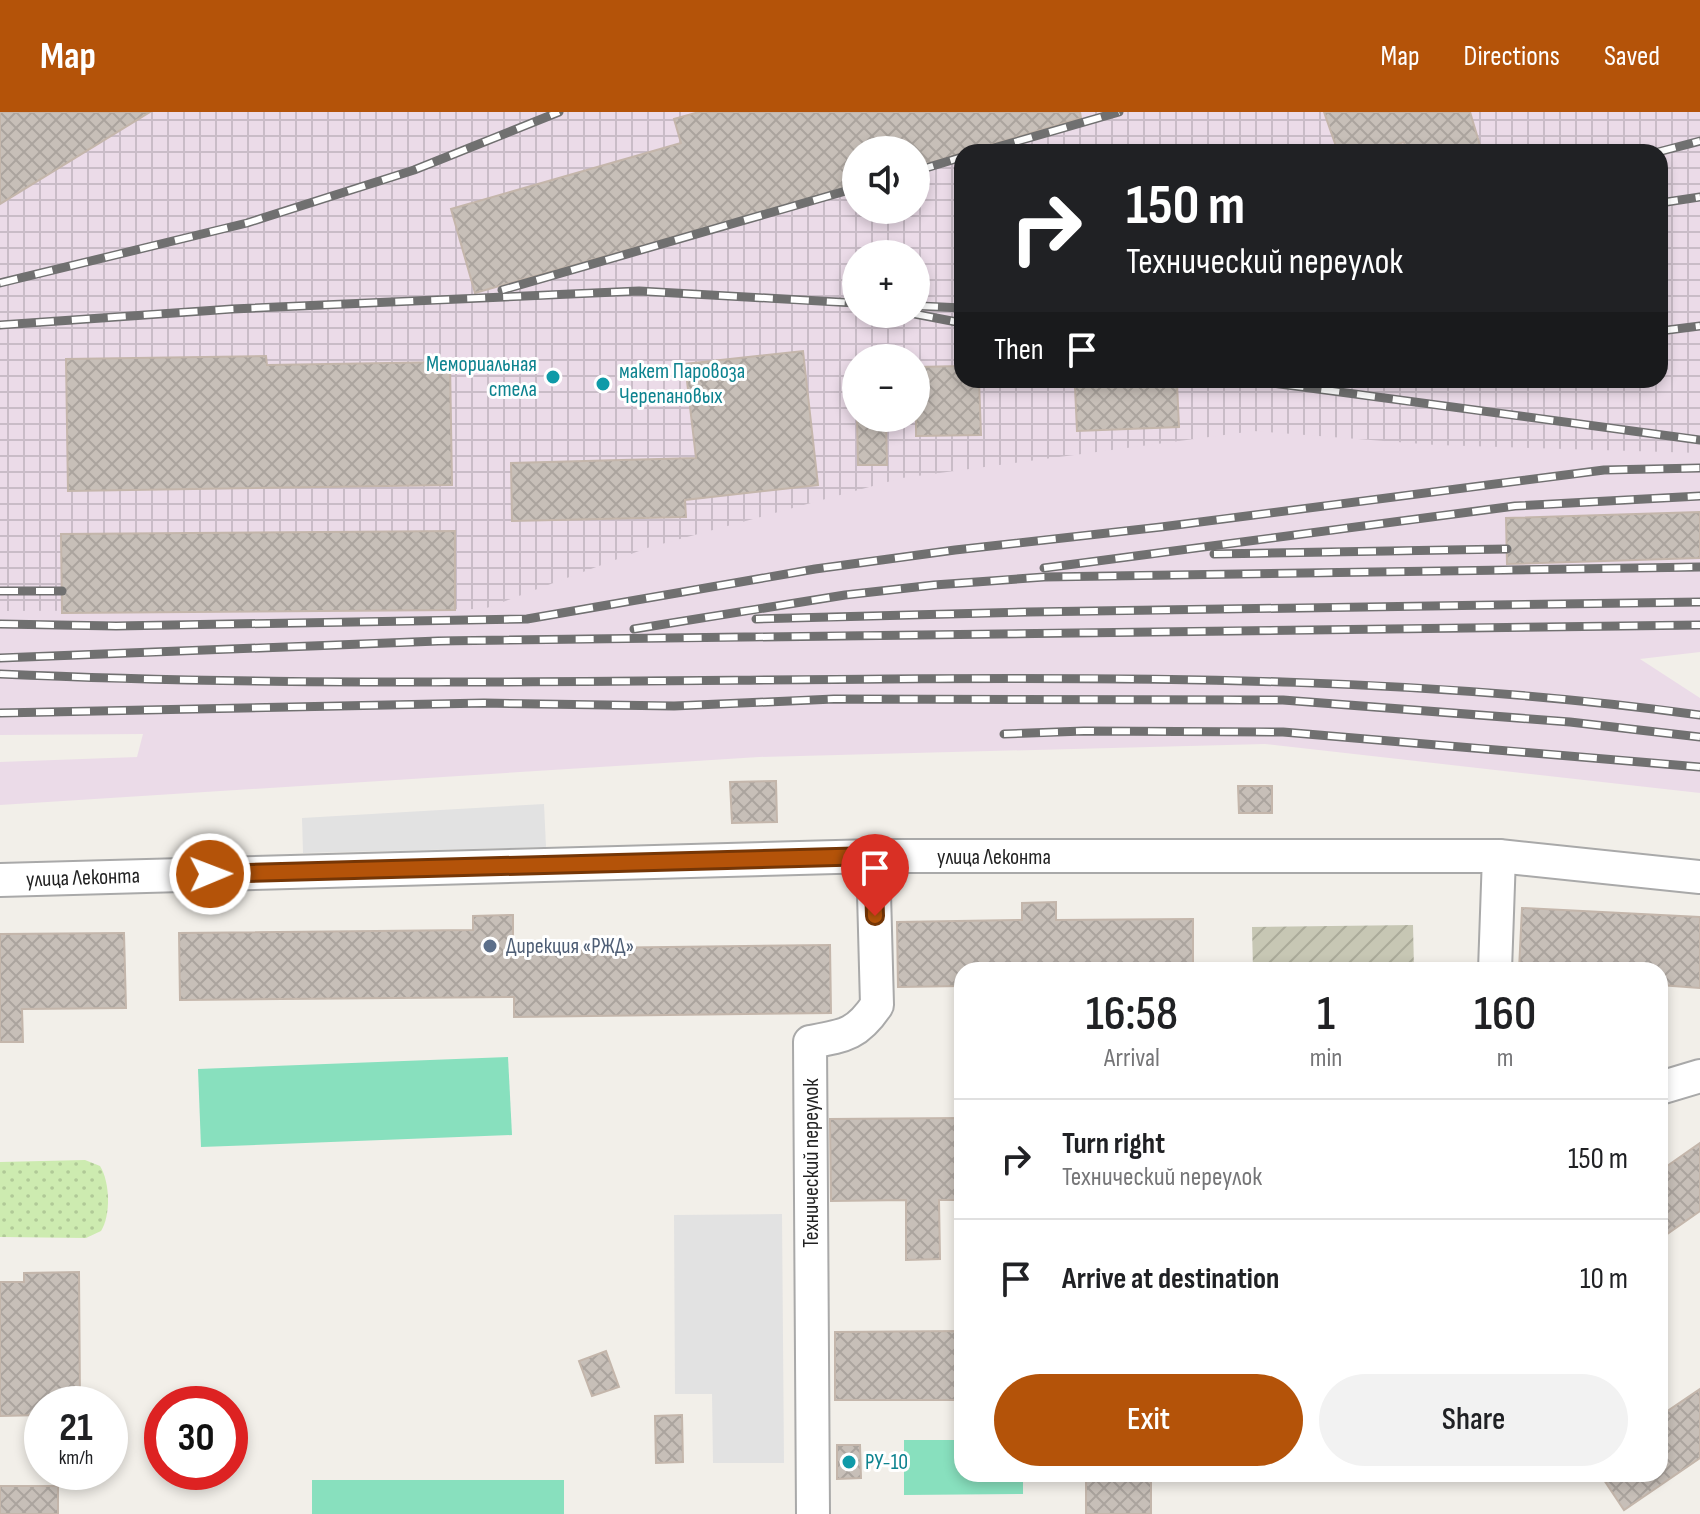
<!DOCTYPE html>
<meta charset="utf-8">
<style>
body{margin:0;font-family:"Sofia Sans Condensed",sans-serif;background:#f2f2f2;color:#202124;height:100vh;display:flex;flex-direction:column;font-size:30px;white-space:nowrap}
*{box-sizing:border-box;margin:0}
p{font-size:26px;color:#757577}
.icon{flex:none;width:44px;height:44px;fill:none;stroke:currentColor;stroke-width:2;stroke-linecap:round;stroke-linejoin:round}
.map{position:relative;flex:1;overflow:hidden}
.sheet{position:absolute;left:954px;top:850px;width:714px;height:520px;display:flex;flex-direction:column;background:#fff;border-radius:24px;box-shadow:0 4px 12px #0003}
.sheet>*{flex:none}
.top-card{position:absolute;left:954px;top:32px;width:714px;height:244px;border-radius:24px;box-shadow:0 4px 12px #0003;background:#202124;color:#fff;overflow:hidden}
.tools{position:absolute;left:842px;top:24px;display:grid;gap:16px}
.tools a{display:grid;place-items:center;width:88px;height:88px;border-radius:50%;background:#fff;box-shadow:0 4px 12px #0003;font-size:40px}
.speed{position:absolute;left:24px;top:1274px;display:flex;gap:16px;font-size:40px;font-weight:700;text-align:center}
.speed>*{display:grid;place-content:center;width:104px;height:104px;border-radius:50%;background:#fff;box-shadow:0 4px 12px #0003;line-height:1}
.speed small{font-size:20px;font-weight:400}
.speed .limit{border:12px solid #d22;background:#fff;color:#111}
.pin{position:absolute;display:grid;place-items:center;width:68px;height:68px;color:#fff;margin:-82px -34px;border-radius:50% 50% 50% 0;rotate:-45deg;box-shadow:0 0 8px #0007}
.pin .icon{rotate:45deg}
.me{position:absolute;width:88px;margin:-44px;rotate:89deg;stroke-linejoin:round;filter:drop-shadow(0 0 6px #0008)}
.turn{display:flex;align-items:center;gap:28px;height:168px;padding:0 40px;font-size:36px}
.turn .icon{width:104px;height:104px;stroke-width:2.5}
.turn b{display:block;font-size:56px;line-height:68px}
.then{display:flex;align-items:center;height:76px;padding:0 40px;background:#0003;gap:16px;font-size:30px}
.eta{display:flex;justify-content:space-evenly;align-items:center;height:136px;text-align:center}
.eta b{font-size:48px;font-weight:600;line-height:56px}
.button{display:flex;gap:16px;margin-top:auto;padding:16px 40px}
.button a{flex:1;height:92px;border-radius:48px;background:#b45309;color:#fff;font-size:32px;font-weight:600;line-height:92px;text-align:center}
.button a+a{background:#f2f2f2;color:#202124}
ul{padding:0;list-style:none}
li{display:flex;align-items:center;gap:24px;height:120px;padding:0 40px;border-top:2px solid #e0e0e0}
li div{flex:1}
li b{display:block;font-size:30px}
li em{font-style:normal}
header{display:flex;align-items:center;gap:48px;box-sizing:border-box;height:112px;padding:0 40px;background:#b45309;color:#fff}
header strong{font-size:38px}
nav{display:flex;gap:44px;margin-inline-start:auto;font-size:28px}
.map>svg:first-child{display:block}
</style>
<header>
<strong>Map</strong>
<nav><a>Map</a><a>Directions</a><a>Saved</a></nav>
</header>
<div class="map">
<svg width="1700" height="1402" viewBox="0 0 1700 1402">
<defs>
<pattern id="industrial-grid" width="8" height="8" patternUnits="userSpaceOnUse" patternTransform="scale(2)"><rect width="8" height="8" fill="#ebdbe8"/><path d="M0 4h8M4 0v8" fill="none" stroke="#c9bcc7"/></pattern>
<pattern id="construction-furrows" width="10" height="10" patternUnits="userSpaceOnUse" patternTransform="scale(2)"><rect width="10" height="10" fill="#c7c7b4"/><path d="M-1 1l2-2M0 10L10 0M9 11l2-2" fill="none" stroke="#abab9a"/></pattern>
<pattern id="grass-dots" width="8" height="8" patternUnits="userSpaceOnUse" patternTransform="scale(2)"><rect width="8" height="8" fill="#cdebb0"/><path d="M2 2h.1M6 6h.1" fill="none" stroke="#b0c997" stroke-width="1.8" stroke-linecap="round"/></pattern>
<pattern id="building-cross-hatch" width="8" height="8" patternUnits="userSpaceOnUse" patternTransform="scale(2)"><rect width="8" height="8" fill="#c7bfb8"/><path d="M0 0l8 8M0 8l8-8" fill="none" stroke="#aba49e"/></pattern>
</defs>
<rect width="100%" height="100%" fill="#f2efe9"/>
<!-- industrial -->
<path fill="url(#industrial-grid)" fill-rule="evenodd" d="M 0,0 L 1700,0 L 1700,512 L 0,524 ZM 856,38 L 916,38 L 916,98 L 856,98 ZM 962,40 L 1660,40 L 1660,268 L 962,268 ZM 856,142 L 916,142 L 916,202 L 856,202 ZM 856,246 L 916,246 L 916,306 L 856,306 Z"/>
<!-- railway -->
<polygon fill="#ebdbe8" points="1254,319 1436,333 1700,341 1700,540 1640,547 1700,586 1700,681 1265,632 759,645 0,693 0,650 137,645 143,622 0,623 0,499 484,497 647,436 902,366"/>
<!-- construction -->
<polygon fill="url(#construction-furrows)" points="1413,813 1414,858 1253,858 1252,815"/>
<!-- grass -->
<path fill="url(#grass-dots)" d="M 85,1048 L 100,1054 C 110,1070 111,1103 101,1119 L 86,1126 L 0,1125 L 0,1050 Z"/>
<!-- pitch -->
<g fill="#88e0be">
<polygon points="508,945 512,1023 201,1035 198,957"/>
<polygon points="904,1328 962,1328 962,1362 1023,1362 1023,1382 904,1383"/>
<rect x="312" y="1368" width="252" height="34"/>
</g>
<!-- parking -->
<g fill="#e2e2e2">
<polygon points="544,692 546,735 303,741 302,706"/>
<polygon points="782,1102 784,1351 713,1351 712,1282 675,1282 674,1103"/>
</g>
<!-- building -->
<g fill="url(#building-cross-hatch)" stroke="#c4b6ab" stroke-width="2">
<polygon points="0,0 150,0 0,92"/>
<polygon points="699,0 1080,0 1081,6 916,55 916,38 856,38 856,73 475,181 451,97 681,31 674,7"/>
<polygon points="1324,0 1470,0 1482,40 1407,40 1404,30 1374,40 1338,40"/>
<polygon points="803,239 818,373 685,388 686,405 512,409 511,351 696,346 685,252"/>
<polygon points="266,244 267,253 450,250 452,373 68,379 66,247"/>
<polygon points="962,254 962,268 979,268 981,323 916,324 916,255"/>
<polygon points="1177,271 1179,315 1077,319 1075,275"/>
<polygon points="857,306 886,306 887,353 858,353"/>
<polygon points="1700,400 1700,446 1507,452 1506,406"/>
<polygon points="455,419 455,498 62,501 61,422"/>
<polygon points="776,669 777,710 732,711 730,670"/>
<polygon points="1238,674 1272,674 1272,701 1239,701"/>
<polygon points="1056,790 1056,808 1193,807 1193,858 962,858 962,874 898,875 897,810 1022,808 1022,791"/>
<polygon points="1522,796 1700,805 1700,876 1660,873 1660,858 1519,858"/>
<polygon points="513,803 513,837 830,833 831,901 514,905 514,885 180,888 179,821 473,818 473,804"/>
<polygon points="124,821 126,896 22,897 23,930 0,930 0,822"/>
<polygon points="962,1006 962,1088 939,1088 940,1147 906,1148 906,1088 831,1089 830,1007"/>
<polygon points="1700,1031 1700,1099 1660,1127 1660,1059"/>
<polygon points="79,1160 80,1292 42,1292 42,1303 0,1304 0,1170 24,1170 24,1161"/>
<polygon points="962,1219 962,1288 835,1288 835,1220"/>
<polygon points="606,1239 619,1275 592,1284 579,1249"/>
<polygon points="1700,1277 1700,1346 1624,1398 1600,1362 1660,1362 1660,1304"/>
<polygon points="682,1303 683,1350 656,1351 655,1304"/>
<polygon points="837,1333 860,1333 861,1366 837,1367"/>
<rect x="1086" y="1362" width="65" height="40"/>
<rect x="0" y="1374" width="58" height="28"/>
</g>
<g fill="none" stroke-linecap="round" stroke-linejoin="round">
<!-- minor casing -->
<g stroke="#a9a9a9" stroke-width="36">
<g id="minor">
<polyline points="0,768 873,744 1499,744 1700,765"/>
<polyline points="1495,858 1499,744"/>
<polyline points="1660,976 1700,964"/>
<path d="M 813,1402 L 810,930 C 844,924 857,923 877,893 L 873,744"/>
</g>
</g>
<!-- minor -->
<use href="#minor" stroke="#fff" stroke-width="32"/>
<!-- rail casing -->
<g stroke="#707070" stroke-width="9">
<g id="rail">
<polyline points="980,40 1119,0"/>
<polyline points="1658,40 1700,29"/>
<polyline points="916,59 962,45"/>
<polyline points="1660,91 1700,85"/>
<polyline points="0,171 247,111 414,58 559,0"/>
<polyline points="502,178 856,76"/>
<polyline points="920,194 962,196"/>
<polyline points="915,202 962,211"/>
<polyline points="0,213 232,197 639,179 856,191"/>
<polyline points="1660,219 1700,214"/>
<polyline points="1250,268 1700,328"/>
<polyline points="1214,442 1507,437"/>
<polyline points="1044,456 1515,394 1700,384"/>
<polyline points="0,479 62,479"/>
<polyline points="756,507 1028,500 1700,490"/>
<polyline points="0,512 116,514 527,507 815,457 955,438 1161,415 1604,358 1700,356"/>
<polyline points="634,517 845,483 934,473 1044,465 1700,455"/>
<polyline points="0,546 438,529 1700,513"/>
<path d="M 0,562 C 296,575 593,569 889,567 C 1159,565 1432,566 1700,603"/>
<polyline points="0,601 484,591 674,594 834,587 1283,588 1570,610 1700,625"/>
<polyline points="1004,622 1084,619 1283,620 1700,655"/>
</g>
</g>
<!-- rail -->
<use href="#rail" stroke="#fff" stroke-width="6" stroke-dasharray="18" stroke-linecap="butt"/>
</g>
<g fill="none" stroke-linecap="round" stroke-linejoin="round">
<!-- route casing -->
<g stroke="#753606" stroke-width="20">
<polyline id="route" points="210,762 873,744 875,804"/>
</g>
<!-- route -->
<use href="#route" stroke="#b45309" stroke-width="14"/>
</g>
<!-- markers -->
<g fill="#0f9aa8" stroke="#fff" stroke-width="3">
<circle cx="553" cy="265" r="8"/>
<circle cx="603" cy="272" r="8"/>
<circle cx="849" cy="1350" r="8"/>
</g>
<circle fill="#5c6f8a" stroke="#fff" stroke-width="3" cx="490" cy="834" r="8"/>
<g text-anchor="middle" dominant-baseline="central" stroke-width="6" stroke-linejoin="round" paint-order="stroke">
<!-- culture labels -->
<g font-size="22" fill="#0d838f" stroke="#fff" text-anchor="start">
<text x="537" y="252" text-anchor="end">Мемориальная<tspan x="537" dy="25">стела</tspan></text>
<text x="619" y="259">макет Паровоза<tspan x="619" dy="25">Черепановых</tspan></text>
<text x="865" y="1350">РУ-10</text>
</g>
<!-- street labels -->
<g font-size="22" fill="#222" stroke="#fff">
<text x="994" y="745">улица Леконта</text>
<text transform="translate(83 766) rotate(-2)">улица Леконта</text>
<text transform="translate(811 1051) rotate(-90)">Технический переулок</text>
</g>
<!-- service labels -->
<g font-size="22" fill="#4e5e75" stroke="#fff" text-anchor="start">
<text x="506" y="834">Дирекция «РЖД»</text>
</g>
</g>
</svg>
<div class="tools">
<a><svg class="icon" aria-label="sound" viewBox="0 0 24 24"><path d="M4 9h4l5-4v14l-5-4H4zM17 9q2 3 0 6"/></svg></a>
<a>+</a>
<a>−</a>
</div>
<div class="speed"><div>21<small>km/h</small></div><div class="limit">30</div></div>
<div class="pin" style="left:875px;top:804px;background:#d93025"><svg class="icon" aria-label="arrive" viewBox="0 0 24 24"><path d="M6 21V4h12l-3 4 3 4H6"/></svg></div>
<svg class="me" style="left:210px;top:762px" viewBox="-20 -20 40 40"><circle r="17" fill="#b45309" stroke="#fff" stroke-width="3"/><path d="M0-11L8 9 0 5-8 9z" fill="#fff"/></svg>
<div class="top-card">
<div class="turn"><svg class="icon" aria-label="right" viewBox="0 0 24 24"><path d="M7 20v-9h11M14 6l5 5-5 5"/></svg><div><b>150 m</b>Технический переулок</div></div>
<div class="then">Then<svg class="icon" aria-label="arrive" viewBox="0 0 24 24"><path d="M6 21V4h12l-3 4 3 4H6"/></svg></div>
</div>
<section class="sheet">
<div class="eta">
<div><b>16:58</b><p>Arrival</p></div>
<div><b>1</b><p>min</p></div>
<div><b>160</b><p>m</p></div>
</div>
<ul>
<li><svg class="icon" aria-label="right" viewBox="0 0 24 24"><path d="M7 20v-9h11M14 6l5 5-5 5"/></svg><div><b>Turn right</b><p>Технический переулок</p></div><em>150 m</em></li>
<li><svg class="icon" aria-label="arrive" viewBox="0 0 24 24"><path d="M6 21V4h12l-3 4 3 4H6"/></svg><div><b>Arrive at destination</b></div><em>10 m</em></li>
</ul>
<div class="button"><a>Exit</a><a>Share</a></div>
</section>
</div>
